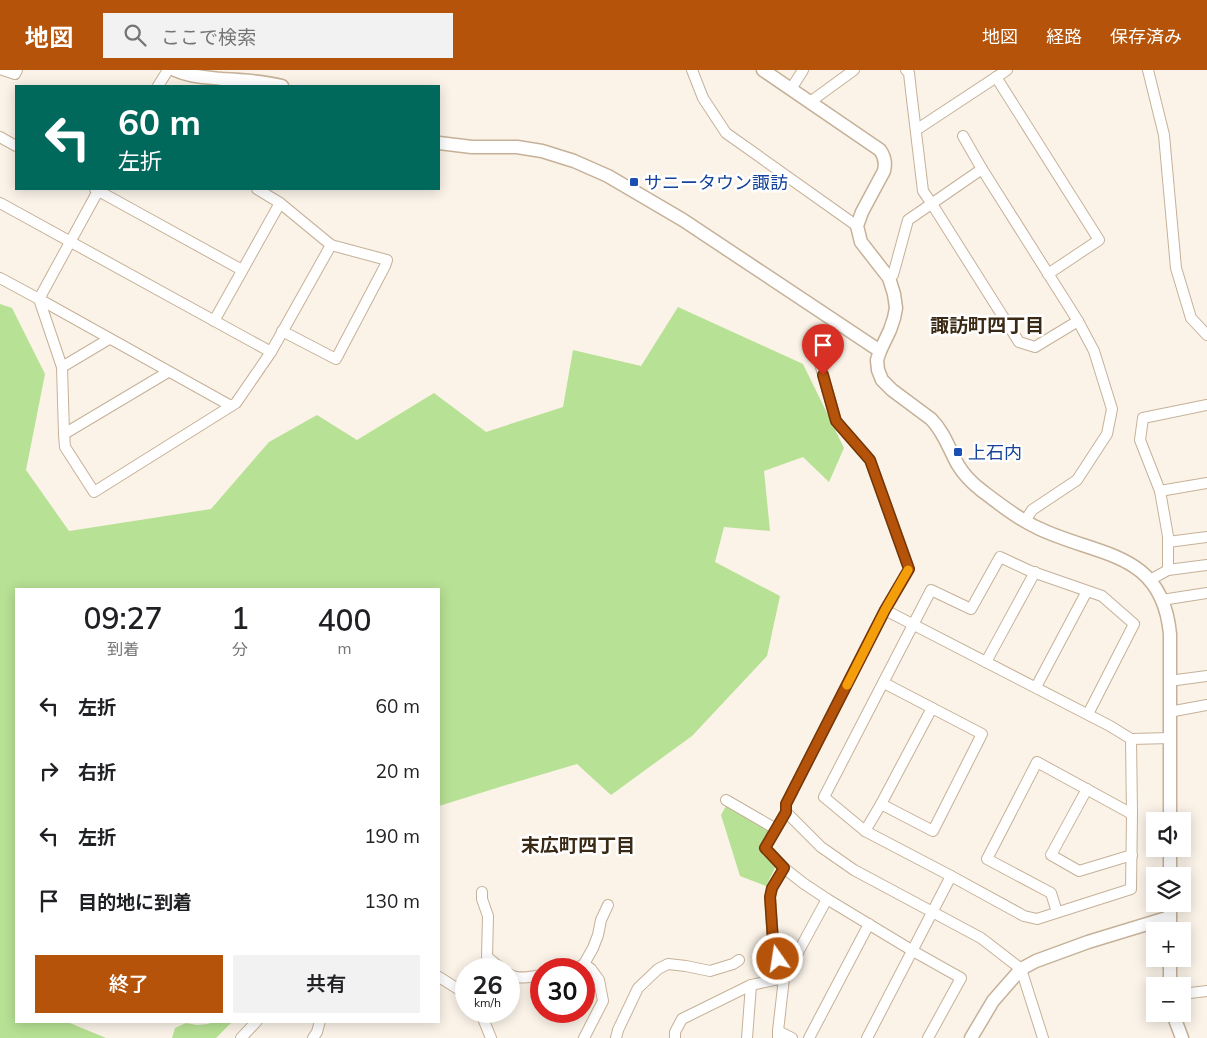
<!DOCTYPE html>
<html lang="ja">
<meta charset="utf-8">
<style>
body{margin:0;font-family:Mulish,"Noto Sans JP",sans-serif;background:#f2f2f2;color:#202124;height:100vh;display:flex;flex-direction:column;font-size:19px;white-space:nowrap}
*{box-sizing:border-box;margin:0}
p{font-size:16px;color:#757577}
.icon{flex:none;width:28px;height:28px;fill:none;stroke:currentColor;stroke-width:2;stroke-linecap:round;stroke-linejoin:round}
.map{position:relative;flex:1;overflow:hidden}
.drawer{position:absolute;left:15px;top:518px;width:425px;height:435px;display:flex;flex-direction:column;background:#fff;border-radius:0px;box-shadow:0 2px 12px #0003}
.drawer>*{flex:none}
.guide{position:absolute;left:15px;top:15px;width:425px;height:105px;border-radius:0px;box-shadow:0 2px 12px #0003;background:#00695c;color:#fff;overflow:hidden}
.tools{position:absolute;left:1146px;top:742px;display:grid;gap:10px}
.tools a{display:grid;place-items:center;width:45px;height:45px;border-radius:0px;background:#fff;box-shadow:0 2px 12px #0003;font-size:25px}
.speed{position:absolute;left:455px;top:888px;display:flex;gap:10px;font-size:25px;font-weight:700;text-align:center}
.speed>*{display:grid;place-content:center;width:65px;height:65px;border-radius:50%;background:#fff;box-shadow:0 2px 12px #0003;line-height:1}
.speed small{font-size:12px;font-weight:400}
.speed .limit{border:8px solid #d22;background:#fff;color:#111}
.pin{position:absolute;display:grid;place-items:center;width:42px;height:42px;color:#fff;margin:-51px -21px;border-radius:50% 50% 50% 0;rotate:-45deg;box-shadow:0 0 5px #0007}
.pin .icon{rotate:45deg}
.me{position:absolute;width:55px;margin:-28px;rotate:347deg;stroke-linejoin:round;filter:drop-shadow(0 0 4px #0008)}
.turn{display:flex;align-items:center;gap:18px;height:105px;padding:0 20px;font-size:22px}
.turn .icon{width:65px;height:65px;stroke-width:2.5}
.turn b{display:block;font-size:35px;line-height:42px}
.eta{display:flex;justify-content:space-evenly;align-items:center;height:85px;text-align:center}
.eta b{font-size:30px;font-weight:600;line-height:35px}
.cta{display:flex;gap:10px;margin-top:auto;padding:10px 20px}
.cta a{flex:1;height:58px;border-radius:0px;background:#b45309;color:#fff;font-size:20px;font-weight:600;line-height:58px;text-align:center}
.cta a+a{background:#f2f2f2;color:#202124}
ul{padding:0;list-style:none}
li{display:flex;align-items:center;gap:15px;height:65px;padding:0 20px}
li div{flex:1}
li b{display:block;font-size:19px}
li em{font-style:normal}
header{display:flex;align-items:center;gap:30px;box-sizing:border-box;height:70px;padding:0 25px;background:#b45309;color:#fff}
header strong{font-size:24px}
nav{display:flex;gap:28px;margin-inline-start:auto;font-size:18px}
.search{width:350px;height:45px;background:#f2f2f2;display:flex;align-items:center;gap:12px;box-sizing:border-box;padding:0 18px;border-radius:0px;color:#757577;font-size:19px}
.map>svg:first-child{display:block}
</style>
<header>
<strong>地図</strong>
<div class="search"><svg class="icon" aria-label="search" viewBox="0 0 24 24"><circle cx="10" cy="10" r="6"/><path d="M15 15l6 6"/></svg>ここで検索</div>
<nav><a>地図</a><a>経路</a><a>保存済み</a></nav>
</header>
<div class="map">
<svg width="1207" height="968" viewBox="0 0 1207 968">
<rect width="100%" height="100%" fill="#fbf3e8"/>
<!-- green -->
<g fill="#b7e194">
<polygon points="0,234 12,238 45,304 26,400 69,461 211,439 269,372 317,345 357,370 434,323 486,362 563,337 573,280 641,296 678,237 803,294 844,378 829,412 803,387 764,401 770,461 724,457 715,492 780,526 767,586 692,666 611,725 577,694 506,715 439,736 439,519 16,519 16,951 65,951 106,968 0,968"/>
<polygon points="726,736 769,760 761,778 776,796 766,816 740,806 721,745"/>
<polygon points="216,951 233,951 216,968 172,968 175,958 186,953 197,955 208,954"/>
</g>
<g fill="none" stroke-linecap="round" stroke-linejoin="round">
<!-- minor casing -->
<g stroke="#c6b198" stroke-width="12">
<g id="minor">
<polyline points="3,0 15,4 17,0"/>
<polyline points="692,0 703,28 726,63 857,156"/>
<polyline points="906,0 909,3 911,21 923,121 932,134 1019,272 1035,277 1078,251"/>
<polyline points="1148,0 1164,65 1176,198 1191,248 1207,265"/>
<polyline points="996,7 1099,170 1048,204"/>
<polyline points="158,16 168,0"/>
<polyline points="791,19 803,0"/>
<polyline points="810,32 854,0"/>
<polyline points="916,60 1007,0"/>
<polyline points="963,66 982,99 1078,251 1094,281 1112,339 1107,364 1077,410 1032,440 1025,451"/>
<polyline points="0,67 16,76"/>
<polyline points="95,119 242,200"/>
<polyline points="98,121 39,229 231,336"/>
<polyline points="0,133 271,282 331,175 280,133 257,119"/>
<polyline points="0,208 39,229 62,297 64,364 65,377 94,422 236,333 271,282"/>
<polyline points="889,208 893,205 908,150 982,99"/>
<polyline points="214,251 280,133"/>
<polyline points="282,261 336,289 385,196 387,190 331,175"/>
<polyline points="819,290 836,351 870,390 909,499 885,540 786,734 786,742 821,777 854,800 981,868 1021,899 1043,968"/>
<polyline points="62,297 109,269"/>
<polyline points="1207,335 1143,348 1140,370 1160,421 1207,413"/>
<polyline points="64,364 168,302"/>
<polyline points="1160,421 1168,466 1168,500"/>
<polyline points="1168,472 1207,467"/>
<polyline points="1150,510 1168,500 1207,495"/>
<polyline points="1162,530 1207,523"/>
<polyline points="885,540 1110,656 1131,669 1170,668"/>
<polyline points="986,592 1035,502"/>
<polyline points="1169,611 1207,606"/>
<polyline points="1036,617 1087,521"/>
<polyline points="1169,642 1207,635"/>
<polyline points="1088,644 1134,554 1102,526 1030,501 1000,487 971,539 931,520 824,727 865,761 951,806 1024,846 1037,849 1131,819 1132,744 1131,669"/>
<polyline points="1087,719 1051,785 1079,801 1132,785"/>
<polyline points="726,730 776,759"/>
<polyline points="881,734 933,761 982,664 884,613"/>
<polyline points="865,761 881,734 932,638"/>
<polyline points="784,798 803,813 827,829"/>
<polyline points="482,822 482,829 488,846 487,887 502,899"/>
<polyline points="1057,842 1051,823 987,789 1037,692 1132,744"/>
<polyline points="575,899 584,894 593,878 598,865 601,850 608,835"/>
<path d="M 509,904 C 517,910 531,907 541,905"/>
<polyline points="439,907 466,924"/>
<polyline points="751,915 784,908 827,829 913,881 961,908 928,968"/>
<polyline points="1182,924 1207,921"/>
<polyline points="480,941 491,968"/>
<polyline points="778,961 792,968"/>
<polyline points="241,968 257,951"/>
<polyline points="313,968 317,962 320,951"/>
<polyline points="584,968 603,931 599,910 591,899 584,894"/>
<polyline points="616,968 618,960 638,918 658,899 668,894 686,896 710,901 733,894 739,890"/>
<polyline points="675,968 675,962 682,949 751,915 747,968"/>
<polyline points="778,968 778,961 784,908 773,871 770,827 772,818 784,798 765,778 786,742"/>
<polyline points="809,968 869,854"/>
<polyline points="867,968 951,806"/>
</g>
</g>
<!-- tertiary casing -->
<g stroke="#c6b198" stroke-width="15">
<g id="tertiary">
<path d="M 175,0 C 190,7 206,7 222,9 C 242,10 262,11 282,16"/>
<path d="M 763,0 L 880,80 C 885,87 886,93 884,101 L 862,142 L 857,156 L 861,172 L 889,208 L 894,224 L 896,238 L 894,248 L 890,260 L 880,281 L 877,290 L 878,300 L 882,310 L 892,320 L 931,349 C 944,362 949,379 958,395 C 964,405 972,413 981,420 C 998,433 1018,449 1038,458 C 1098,487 1162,480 1170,564 L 1170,751"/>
<polyline points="439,73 472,77 517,77 542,81 574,91 608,106 683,150 880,281"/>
<polyline points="1170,806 1170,779"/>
<polyline points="1170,834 1170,861"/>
<polyline points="1170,889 1170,916"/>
<polyline points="1173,944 1182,968"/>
<polyline points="971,968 993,931 1021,899 1036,891 1088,872 1170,847"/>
</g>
</g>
<!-- minor -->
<use href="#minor" stroke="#fff" stroke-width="10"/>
<!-- tertiary -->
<use href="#tertiary" stroke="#fff" stroke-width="12"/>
</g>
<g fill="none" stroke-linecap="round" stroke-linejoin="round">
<!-- route casing -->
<g stroke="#753606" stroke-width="12">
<polyline id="route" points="778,889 773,871 770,827 772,818 784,798 765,778 786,742 786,734 885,540 909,499 870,390 836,351 823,305"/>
</g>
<!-- route -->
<use href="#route" stroke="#b45309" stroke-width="9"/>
<!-- slow -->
<polyline stroke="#f59e0b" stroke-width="9" points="847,615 885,540 908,500"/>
</g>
<!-- markers -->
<g fill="#1a4fb4" stroke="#fff" stroke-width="2">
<rect x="629" y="107" width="10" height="10" rx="2.5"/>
<rect x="953" y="377" width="10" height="10" rx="2.5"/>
</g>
<g text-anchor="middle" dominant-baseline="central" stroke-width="5" stroke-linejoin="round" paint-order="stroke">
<!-- transit labels -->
<g font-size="18" fill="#164399" stroke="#fff" text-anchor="start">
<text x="644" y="112">サニータウン諏訪</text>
<text x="968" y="382">上石内</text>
</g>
<!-- neighbourhood labels -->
<g font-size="19" font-weight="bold" fill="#3a2914" stroke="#fff">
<text x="987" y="255">諏訪町四丁目</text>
<text x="578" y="775">末広町四丁目</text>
</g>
</g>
</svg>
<div class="tools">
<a><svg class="icon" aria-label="sound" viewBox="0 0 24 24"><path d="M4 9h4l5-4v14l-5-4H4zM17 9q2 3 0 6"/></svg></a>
<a><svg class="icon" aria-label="layers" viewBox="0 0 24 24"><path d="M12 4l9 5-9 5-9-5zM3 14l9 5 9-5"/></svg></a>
<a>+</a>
<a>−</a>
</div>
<div class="speed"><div>26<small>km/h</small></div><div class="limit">30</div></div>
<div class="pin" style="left:823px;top:305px;background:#d93025"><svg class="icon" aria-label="arrive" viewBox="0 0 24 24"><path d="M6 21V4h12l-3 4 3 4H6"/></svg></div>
<svg class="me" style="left:778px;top:889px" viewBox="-20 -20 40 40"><circle r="17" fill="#b45309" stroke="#fff" stroke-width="3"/><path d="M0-11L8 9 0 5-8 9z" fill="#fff"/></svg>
<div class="guide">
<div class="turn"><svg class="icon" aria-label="left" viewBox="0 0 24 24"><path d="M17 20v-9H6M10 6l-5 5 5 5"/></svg><div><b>60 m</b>左折</div></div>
</div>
<section class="drawer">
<div class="eta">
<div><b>09:27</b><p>到着</p></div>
<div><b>1</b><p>分</p></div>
<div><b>400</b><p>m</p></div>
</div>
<ul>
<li><svg class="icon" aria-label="left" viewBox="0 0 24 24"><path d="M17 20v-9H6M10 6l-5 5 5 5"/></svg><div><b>左折</b></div><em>60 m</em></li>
<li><svg class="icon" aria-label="right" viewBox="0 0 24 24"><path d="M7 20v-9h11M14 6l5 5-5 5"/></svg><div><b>右折</b></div><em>20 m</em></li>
<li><svg class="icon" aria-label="left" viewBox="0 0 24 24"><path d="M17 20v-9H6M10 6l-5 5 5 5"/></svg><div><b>左折</b></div><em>190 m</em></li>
<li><svg class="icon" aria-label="arrive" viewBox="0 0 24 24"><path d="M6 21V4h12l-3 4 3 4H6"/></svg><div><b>目的地に到着</b></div><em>130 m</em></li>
</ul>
<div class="cta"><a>終了</a><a>共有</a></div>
</section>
</div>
